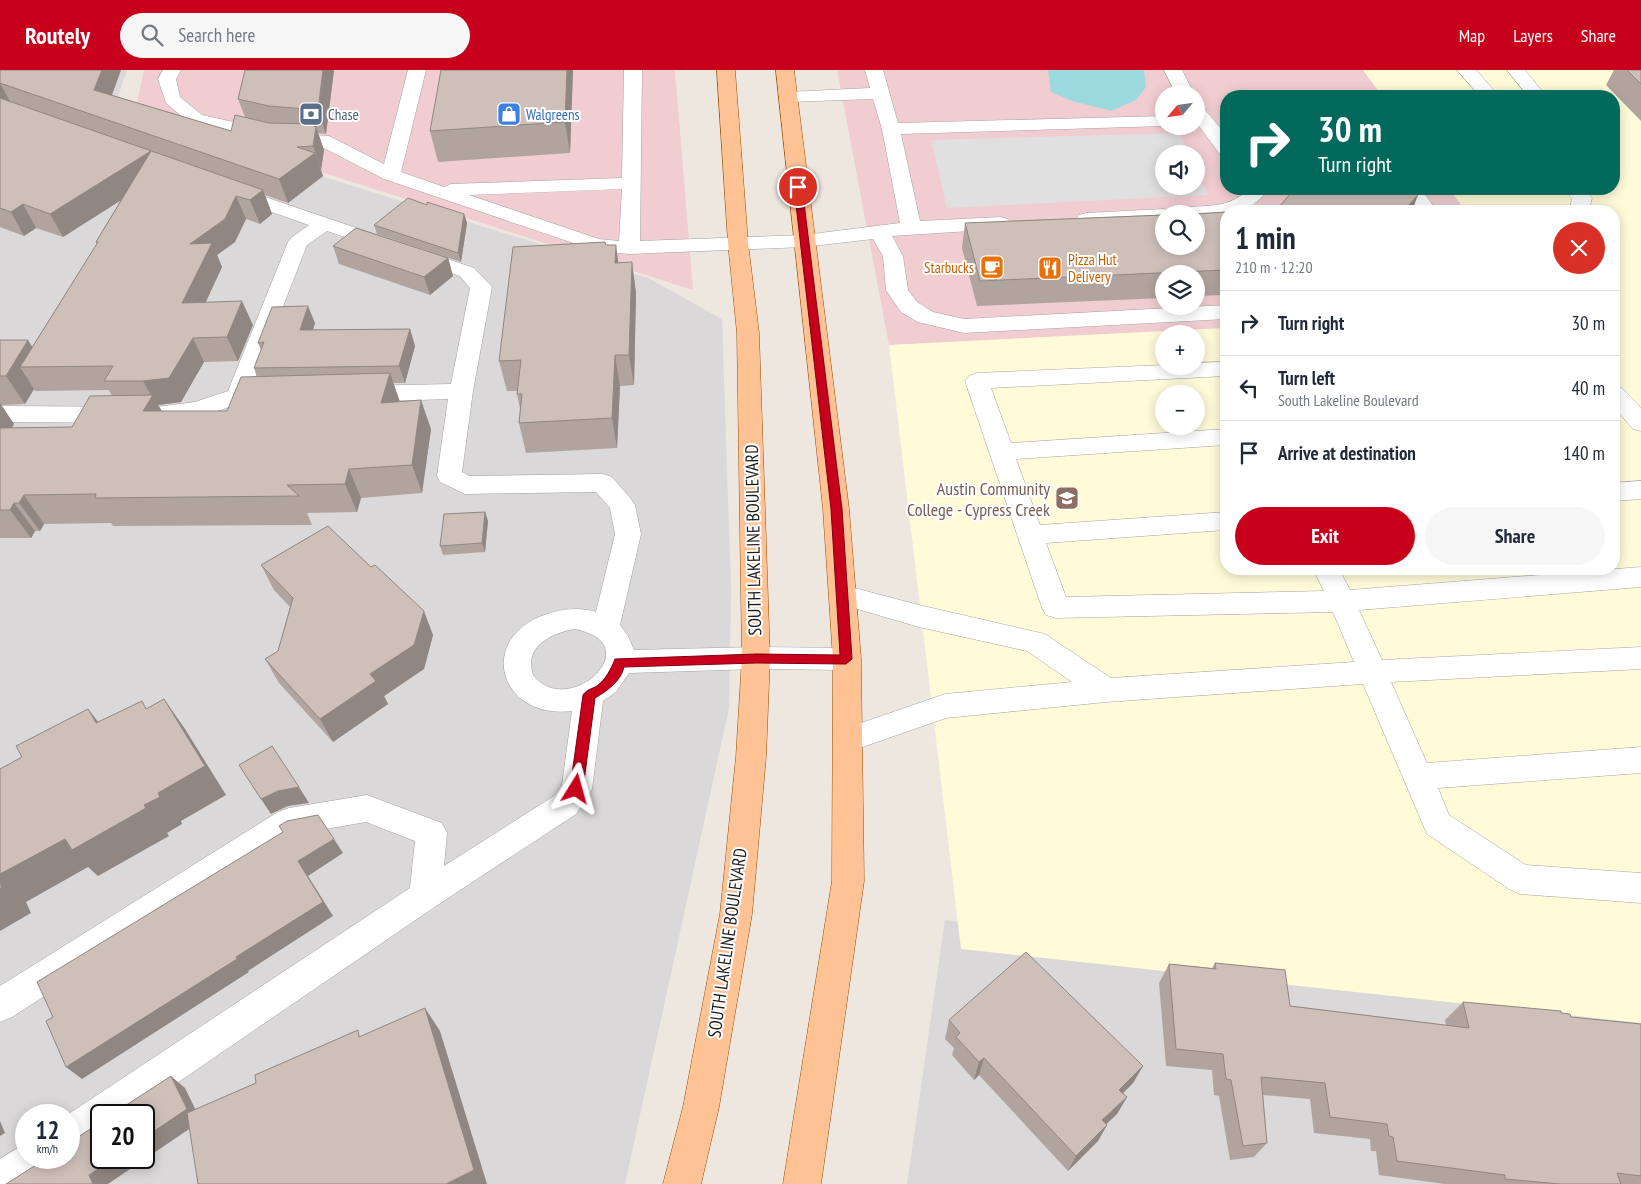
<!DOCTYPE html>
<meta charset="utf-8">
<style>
body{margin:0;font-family:"PT Sans Narrow",sans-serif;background:#f6f6f7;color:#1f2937;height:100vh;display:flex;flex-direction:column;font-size:19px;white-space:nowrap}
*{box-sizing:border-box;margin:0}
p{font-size:16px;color:#747a83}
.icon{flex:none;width:28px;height:28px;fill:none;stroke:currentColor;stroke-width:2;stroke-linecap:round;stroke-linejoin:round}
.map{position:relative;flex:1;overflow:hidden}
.details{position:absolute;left:1220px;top:135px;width:400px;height:370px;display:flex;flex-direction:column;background:#fff;border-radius:20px;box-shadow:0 2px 12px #0003}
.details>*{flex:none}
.hud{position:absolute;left:1220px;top:20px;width:400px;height:105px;border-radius:20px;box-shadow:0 2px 12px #0003;background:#00695c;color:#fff;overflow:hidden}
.needle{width:32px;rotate:241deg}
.buttons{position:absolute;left:1155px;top:15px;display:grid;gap:10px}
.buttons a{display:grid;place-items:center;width:50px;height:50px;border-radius:50%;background:#fff;box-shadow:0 2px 12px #0003;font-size:25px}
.speed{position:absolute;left:15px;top:1034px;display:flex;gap:10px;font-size:25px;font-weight:700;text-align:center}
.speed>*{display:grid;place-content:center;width:65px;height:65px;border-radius:50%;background:#fff;box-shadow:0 2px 12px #0003;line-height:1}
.speed small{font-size:12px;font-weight:400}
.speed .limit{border:2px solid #111;border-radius:8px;background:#fff;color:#111}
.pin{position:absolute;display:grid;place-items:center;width:42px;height:42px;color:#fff;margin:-21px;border:2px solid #fff;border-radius:50%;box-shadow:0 1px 5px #0007}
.me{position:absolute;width:55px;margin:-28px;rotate:8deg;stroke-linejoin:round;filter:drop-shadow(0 0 4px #0008)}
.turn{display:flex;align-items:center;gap:18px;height:105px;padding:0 15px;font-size:22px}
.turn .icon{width:65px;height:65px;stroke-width:2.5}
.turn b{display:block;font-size:35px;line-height:42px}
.round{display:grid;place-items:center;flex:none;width:52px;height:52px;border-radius:26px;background:#f6f6f7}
.overview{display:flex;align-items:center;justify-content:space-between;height:85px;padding:0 15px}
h1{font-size:30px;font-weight:800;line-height:38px}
.action{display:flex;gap:10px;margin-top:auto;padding:10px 15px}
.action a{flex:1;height:58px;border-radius:30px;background:#c7001c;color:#fff;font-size:20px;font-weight:800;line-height:58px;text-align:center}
.action a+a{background:#f6f6f7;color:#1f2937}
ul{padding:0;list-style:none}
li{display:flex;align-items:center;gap:15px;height:65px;padding:0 15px;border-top:1px solid #e0e1e3}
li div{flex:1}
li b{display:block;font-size:19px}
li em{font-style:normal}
header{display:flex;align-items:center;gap:30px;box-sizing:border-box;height:70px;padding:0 25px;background:#c7001c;color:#fff}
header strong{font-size:24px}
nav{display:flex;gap:28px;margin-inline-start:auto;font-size:18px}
.search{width:350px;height:45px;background:#f6f6f7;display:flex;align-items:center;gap:12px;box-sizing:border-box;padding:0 18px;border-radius:28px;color:#747a83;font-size:19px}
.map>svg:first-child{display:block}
</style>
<header>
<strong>Routely</strong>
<div class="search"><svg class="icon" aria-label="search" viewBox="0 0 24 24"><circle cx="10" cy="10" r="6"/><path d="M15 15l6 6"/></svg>Search here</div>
<nav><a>Map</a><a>Layers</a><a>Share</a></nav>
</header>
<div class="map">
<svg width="1641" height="1114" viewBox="0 0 1641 1114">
<rect width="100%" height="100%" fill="#eee7e0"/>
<!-- residential -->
<g fill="#dad8d9" fill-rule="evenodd">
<path d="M 0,0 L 127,0 L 113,41 L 648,208 L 722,249 L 731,519 L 729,638 L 625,1114 L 0,1114 ZM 26,1045 L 69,1045 L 69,1088 L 26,1088 ZM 101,1045 L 144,1045 L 144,1088 L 101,1088 Z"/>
<polygon points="945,850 1641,936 1641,1114 907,1114"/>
</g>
<!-- commercial -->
<g fill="#f1cdd1" fill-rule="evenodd">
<polygon points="144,0 675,0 693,220 135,43"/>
<path d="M 837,0 L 1363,0 L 1382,26 L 1226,26 L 1226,119 L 1449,119 L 1466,141 L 1226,141 L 1226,258 L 889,275 ZM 1164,24 L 1196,24 L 1196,56 L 1164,56 ZM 1164,84 L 1196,84 L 1196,116 L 1164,116 ZM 1164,144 L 1196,144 L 1196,176 L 1164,176 ZM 1164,204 L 1196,204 L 1196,236 L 1164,236 Z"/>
</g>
<!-- education -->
<path fill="#fffad8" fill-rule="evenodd" d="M 1363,0 L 1641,0 L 1641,953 L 961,879 L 889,275 L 1226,258 L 1226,499 L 1614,499 L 1614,141 L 1466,141 L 1449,119 L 1614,119 L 1614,26 L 1382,26 ZM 1164,264 L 1196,264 L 1196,296 L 1164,296 ZM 1164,324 L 1196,324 L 1196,356 L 1164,356 Z"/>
<!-- parking -->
<polygon fill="#e0e0e0" points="1179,63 1189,84 1164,84 1164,116 1196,116 1196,100 1208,125 947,138 931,70"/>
<!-- water -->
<polygon fill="#9cdae0" points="1048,0 1144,0 1146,17 1136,30 1111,41 1072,31 1051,22"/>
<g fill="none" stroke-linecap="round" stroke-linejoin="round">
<!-- minor casing -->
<g stroke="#a3a3a3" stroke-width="1">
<g id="minor">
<path d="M 163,0 L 181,0 L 176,9 L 180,27 L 202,45 L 278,62 L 329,66 L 384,94 L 408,0 L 426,0 L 401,102 L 444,117 L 451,114 L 622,108 L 624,0 L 642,0 L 640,171 L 804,165 L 900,153 L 882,59 L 873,29 L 788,32 L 782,31 L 779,27 L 782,23 L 788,22 L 870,18 L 865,0 L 883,0 L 898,53 L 1164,46 L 1164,56 L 901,64 L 920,151 L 1001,147 L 1008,149 L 1011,153 L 1008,157 L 1001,159 L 892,166 L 903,186 L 908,220 L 917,232 L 933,242 L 964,249 L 1226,235 L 1226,249 L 964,263 L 918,252 L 901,242 L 886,220 L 883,186 L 873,169 L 804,177 L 629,184 L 597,181 L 384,109 L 318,75 L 278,74 L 190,53 L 166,33 L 158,9 ZM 622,119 L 619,171 L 599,169 L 469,125 Z"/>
<polygon points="1164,0 1182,0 1194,24 1176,24"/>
<polygon points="1457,0 1476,0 1499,26 1480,26"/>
<polygon points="1507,0 1525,0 1546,26 1528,26"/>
<polygon points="1196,35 1202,36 1226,65 1226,85 1219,83 1196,52"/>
<path d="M 233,116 L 474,198 L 492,217 L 473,321 L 462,402 L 469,406 L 603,404 L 612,407 L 631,429 L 635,435 L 641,464 L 620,555 L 628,566 L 634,580 L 756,577 L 847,578 L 857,581 L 861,589 L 857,597 L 847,600 L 756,599 L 629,603 L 616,622 L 603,631 L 592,719 L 576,744 L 436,836 L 130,1045 L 101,1045 L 101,1065 L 82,1078 L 69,1083 L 69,1045 L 67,1045 L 410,818 L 415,771 L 366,752 L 296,764 L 12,947 L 0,952 L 0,916 L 278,742 L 289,738 L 367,725 L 442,753 L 447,763 L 444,796 L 554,726 L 562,715 L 572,641 C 498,650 476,567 547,544 C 565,539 578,537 596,542 L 615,464 L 610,438 L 596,422 L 465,424 L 440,412 L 437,406 L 448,329 L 359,332 L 351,329 L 347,324 L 351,319 L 359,316 L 451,314 L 470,218 L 460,206 L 327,161 L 307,175 L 246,331 L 198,348 L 156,353 L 0,352 L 0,336 L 156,337 L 195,332 L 228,321 L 288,172 L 291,168 L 309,155 L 226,126 L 223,122 L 226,118 ZM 574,559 C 652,573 568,651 533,605 C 524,576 550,564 574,559 Z"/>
<path d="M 1240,119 L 1260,119 L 1264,125 L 1246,141 L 1226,141 L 1226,146 L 1196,149 L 1196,144 L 1164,144 L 1164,151 L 1086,155 L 1079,153 L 1076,149 L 1079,145 L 1086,143 L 1164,139 L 1172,142 L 1174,140 C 1200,133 1221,141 1243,124 Z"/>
<polygon points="1401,119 1421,119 1437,141 1417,141"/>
<polygon points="1564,119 1584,119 1592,128 1589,141 1569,141 1572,129"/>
<polygon points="1226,292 1226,306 991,318 1011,373 1226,359 1226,375 1016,389 1040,455 1226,442 1226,460 1046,473 1066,527 1324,521 1313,499 1339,499 1350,520 1641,497 1641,517 1359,540 1382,590 1641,577 1641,599 1391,612 1427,693 1641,677 1641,703 1438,718 1449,745 1526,795 1641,803 1641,833 1520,824 1509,819 1427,764 1363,614 1106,632 946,648 848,682 838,679 833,670 838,661 945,624 1072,612 1027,581 919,557 833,532 830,525 833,518 843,515 919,535 1045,564 1111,608 1354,592 1333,542 1056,548 1046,545 1042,538 965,311 969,306 977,303 1164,295 1164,296 1196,296 1196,293"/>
<polygon points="1614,315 1622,318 1641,338 1641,361 1633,359 1614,337"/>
<polygon points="1641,411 1641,429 1614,431 1614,413"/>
<path d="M 26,1073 L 26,1088 L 54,1088 C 46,1114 25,1114 0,1114 L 0,1089 Z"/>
</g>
</g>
<!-- major casing -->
<g stroke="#934e00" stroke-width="1">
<g id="major">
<polygon points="717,0 735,0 748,173 759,263 770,588 766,687 752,844 719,1037 701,1114 663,1114 683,1037 720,844 736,687 742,588 737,263 728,173"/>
<polygon points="776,0 794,0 849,439 861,589 864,811 821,1114 783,1114 832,811 833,589 823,439"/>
</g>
</g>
<!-- minor -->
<use href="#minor" fill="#fff" fill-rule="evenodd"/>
<!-- major -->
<use href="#major" fill="#ffc294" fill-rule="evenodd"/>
</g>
<!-- wall -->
<g fill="#b1a49f" fill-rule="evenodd">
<path d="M 0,0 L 121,0 L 112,25 L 231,61 L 245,47 L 238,29 L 245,0 L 334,0 L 326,64 L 318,63 L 324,80 L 321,100 L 323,106 L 288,133 L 265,125 L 272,144 L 260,154 L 246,149 L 235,172 L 217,185 L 222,197 L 206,232 L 253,255 L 238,291 L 204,292 L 181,332 L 158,335 L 162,341 L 227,341 L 257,307 L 254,298 L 261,280 L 258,273 L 315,253 L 313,260 L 410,259 L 415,276 L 405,313 L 393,313 L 400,332 L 431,359 L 422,423 L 361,428 L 357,442 L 307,443 L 312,455 L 113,456 L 111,453 L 44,454 L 40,461 L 35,461 L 31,468 L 0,468 L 0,270 L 32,277 L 97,174 L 96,172 L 121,130 L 63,167 L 36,158 L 24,166 L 0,157 ZM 34,319 L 35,321 L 109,320 L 112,326 L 72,357 L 12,358 L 14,354 L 1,335 L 25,334 Z"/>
<polygon points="573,0 570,83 438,92 430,61"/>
<polygon points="1614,0 1641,0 1641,51 1606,15"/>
<polygon points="427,135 464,144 467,153 461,192 377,164 374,155"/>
<polygon points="1226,142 1226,225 1196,226 1196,204 1164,204 1164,228 977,236 962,178 965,153"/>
<polygon points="606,175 618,192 636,222 634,315 620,316 617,378 526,383 519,353 520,339 517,324 517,321 507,321 499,291"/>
<polygon points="333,176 448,188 453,206 430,225 339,194"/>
<polygon points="485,442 488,451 485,482 443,485 440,476"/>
<polygon points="261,495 433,565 424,599 384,626 388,634 333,672 279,613 265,589 278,581 290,537 274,520"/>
<polygon points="1215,893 1290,936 1446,955 1445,950 1463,932 1561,943 1571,947 1641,954 1641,1114 1445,1114 1379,1105 1376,1081 1371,1081 1370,1069 1314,1063 1310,1029 1263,1025 1267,1073 1254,1087 1230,1090 1219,1026 1214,1025 1212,1000 1166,996 1159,913 1169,894 1212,898"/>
<polygon points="949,950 1143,996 1133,1013 1123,1023 1127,1027 1117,1044 1106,1054 1107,1055 1098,1071 1068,1101 979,1005 974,1010 952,985 954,978 945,969"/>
</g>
<!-- shaded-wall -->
<g fill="#908682">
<polygon points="102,0 121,0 105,43 94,20"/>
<polygon points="323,0 334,0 326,64 318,40"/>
<polygon points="567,0 573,0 570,83 565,52"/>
<polygon points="0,13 12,35 0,37"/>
<polygon points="316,57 324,80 321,100 313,76"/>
<polygon points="151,81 161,105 63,167 50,144"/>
<polygon points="315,83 323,106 288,133 279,109"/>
<polygon points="263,120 272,144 260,154 250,130"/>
<polygon points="1418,125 1412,141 1403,141"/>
<polygon points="236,126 246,149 235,172 217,185 222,197 194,257 182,233 190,174"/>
<polygon points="23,134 36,158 24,166 11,142"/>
<polygon points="464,144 467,153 461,192 458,183"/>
<polygon points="616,175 620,205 615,193"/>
<polygon points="448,188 453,206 430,225 424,207"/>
<polygon points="632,192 636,222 634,315 629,285"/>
<polygon points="242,231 253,255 238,291 227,267"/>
<polygon points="308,236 315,253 307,278 300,260"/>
<polygon points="410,259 415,276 405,313 399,296"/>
<polygon points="193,268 204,292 181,332 158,335 169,353 143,341 152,327 143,311"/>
<polygon points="28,270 44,296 20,297 34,319 25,334 6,306"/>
<polygon points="615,285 620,316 617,378 612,348"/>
<polygon points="390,303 400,332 381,333"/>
<polygon points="421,330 431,359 422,423 412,395"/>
<polygon points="0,333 14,354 0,378"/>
<polygon points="349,399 361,428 357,442 345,414"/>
<polygon points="24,425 44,454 40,461 19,433"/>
<polygon points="14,433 35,461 31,468 10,440"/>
<polygon points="485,442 488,451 485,482 482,473"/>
<polygon points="424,541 433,565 424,599 384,626 388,634 333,672 320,649 370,604"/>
<polygon points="164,629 185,659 226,725 181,751 182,754 167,763 169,766 98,806 88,797 26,832 31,843 0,861 0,804 65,769 144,735 158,723"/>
<polygon points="88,639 111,668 96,653"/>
<polygon points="299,717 309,733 288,736 271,744 261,729 278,721"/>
<polygon points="334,769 343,783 308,806 333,846 248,901 249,902 82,1009 66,997 236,887 298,791"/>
<polygon points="425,938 440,961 487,1114 446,1114"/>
<polygon points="984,988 979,1005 974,1010 979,992"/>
<polygon points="1143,996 1133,1013 1110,1036 1119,1020"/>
<polygon points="171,1006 185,1018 201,1051 108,1114 93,1114 89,1105 115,1088 144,1088 144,1068"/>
<polygon points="1127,1027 1117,1044 1094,1066 1102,1050"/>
<polygon points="0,1051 5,1063 0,1066"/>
<polygon points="1107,1055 1098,1071 1068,1101 1076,1086"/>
</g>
<!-- building -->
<g fill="#cebfb9" stroke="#908682">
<polygon points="0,0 102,0 94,20 231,61 235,45 269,53 310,54 316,57 313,76 297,77 315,83 279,109 0,13"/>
<polygon points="245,0 323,0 318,40 269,36 238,29"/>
<polygon points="441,0 567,0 565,52 430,61"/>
<polygon points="1627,0 1641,0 1641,14"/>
<polygon points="0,28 263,120 250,130 236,126 225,149 190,174 212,173 182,233 242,231 227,267 193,268 169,308 143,311 104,311 113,296 20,297 98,172 96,172 151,81 50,144 23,134 11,142 0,138"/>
<polygon points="1295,119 1414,119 1418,125 1403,141 1255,141 1276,140"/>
<polygon points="408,128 427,135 427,132 464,144 458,183 374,155"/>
<polygon points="1226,142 1226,200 980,211 965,153 1164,145 1164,176 1196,176 1196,144 1195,144"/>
<polygon points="356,158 448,188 424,207 333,176"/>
<polygon points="605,172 606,175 616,175 615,193 632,192 629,285 615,285 612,348 519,353 522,324 517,324 521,290 499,291 513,177"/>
<polygon points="308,236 300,260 410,259 399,296 254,298 264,272 258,273 272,237"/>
<polygon points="0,270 28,270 6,306 0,306"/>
<polygon points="390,303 381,333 421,330 412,395 349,399 345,414 287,415 299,426 95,428 96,424 24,425 19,433 14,433 10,440 0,440 0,358 72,357 90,326 153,325 143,341 227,341 241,307"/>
<polygon points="485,442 482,473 440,476 444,444"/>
<polygon points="328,456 371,497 375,495 424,541 414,575 370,604 376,611 320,649 265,589 278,581 293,528 261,495"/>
<polygon points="164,629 205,696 158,723 160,727 144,735 146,738 72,780 65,769 0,804 0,699 22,687 16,676 88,639 96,653 142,631 146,639"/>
<polygon points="272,676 299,717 278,721 261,729 239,695"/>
<polygon points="318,745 334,769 298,791 323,832 236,887 237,889 66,997 46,951 53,947 37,912 283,762 279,756 287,751"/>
<polygon points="0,812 2,817 0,819"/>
<polygon points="1026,882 1143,996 1119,1020 1127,1027 1102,1050 1107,1055 1076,1086 984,988 979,992 956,967 960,963 949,950"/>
<polygon points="1215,893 1285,900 1290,936 1469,958 1463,932 1561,941 1561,943 1570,944 1571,947 1641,954 1641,1106 1617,1103 1621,1114 1560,1114 1505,1109 1505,1105 1397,1091 1393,1067 1389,1066 1387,1054 1330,1047 1325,1013 1261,1007 1267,1073 1243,1076 1231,1010 1226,1009 1223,984 1176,979 1169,894 1216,899"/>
<polygon points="425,938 474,1100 446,1114 198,1114 187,1043 256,1013 255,1005 358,960 359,967"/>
<polygon points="171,1006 187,1039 144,1068 144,1045 111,1045"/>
<polygon points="101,1052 101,1088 115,1088 89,1105 93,1114 6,1114 47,1088 69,1088 69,1073"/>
</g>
<!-- route -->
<path fill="#c7001c" stroke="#810012" d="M 798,115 L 802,117 L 842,439 L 852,589 L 846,594 L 756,593 L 624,597 C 621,611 607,621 595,628 L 583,719 L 581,723 L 576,725 L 572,723 L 570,719 L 583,625 C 587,619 592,619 597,616 C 606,609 611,599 615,589 L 756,584 L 840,585 L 831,439 L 794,117 Z"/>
<!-- icons -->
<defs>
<g id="bank-square" transform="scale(1.25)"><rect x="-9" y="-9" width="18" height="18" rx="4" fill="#5c6f8a" stroke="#fff"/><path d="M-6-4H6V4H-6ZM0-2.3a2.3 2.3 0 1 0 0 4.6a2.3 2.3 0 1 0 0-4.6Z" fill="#fff"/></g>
<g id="shop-square" transform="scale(1.25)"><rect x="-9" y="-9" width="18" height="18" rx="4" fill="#3f7fe0" stroke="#fff"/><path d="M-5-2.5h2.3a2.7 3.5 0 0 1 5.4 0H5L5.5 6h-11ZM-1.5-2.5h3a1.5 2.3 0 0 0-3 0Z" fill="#fff"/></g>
<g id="cafe-square" transform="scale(1.25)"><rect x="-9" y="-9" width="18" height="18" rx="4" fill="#e8710a" stroke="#fff"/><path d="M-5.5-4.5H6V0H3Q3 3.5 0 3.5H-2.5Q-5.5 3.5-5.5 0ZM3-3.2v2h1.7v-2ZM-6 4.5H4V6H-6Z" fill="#fff"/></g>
<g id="restaurant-square" transform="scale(1.25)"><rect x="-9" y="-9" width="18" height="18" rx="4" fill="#e8710a" stroke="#fff"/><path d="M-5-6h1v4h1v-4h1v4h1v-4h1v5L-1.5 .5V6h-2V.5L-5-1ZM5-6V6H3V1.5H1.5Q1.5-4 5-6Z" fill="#fff"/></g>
<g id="university-square" transform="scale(1.25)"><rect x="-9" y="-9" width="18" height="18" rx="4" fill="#8d6e63" stroke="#fff"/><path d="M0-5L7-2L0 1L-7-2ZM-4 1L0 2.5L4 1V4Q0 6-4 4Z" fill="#fff"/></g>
</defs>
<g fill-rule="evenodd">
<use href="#bank-square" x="311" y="44"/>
<use href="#shop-square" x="509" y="44"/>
<use href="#cafe-square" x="992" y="197"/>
<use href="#restaurant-square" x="1050" y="198"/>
<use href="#university-square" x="1067" y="428"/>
</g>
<g text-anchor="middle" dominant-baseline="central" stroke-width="4" stroke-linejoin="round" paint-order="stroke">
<!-- far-service labels -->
<g font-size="15" fill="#4e5e75" stroke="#fff" text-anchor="start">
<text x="328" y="44">Chase</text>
</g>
<!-- far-shop labels -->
<g font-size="15" fill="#366cbe" stroke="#fff" text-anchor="start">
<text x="526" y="44">Walgreens</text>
</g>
<!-- far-food labels -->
<g font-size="15" fill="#c56008" stroke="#fff" text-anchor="start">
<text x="1068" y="189">Pizza Hut<tspan x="1068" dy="17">Delivery</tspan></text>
<text x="974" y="197" text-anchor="end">Starbucks</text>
</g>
<!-- education labels -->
<g font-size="18" fill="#785e54" stroke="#fff" text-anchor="end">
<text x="1050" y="418">Austin Community<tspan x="1050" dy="21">College - Cypress Creek</tspan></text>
</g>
<!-- street labels -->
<g font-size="18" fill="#1c1c1c" stroke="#fff">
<text transform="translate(753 470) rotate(-91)">SOUTH LAKELINE BOULEVARD</text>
<text transform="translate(727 873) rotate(-82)">SOUTH LAKELINE BOULEVARD</text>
</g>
</g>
</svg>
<div class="buttons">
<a><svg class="needle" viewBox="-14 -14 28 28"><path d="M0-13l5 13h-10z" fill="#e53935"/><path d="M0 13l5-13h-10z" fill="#747a83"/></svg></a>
<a><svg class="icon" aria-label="sound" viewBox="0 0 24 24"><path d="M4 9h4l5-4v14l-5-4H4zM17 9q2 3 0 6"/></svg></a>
<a><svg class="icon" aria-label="search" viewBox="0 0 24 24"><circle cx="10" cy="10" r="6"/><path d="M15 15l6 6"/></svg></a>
<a><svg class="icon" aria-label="layers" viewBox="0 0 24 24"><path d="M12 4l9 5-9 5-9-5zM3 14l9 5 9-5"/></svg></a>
<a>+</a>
<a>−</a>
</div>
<div class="speed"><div>12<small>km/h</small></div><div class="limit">20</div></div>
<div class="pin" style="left:798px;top:117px;background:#d93025"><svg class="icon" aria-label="arrive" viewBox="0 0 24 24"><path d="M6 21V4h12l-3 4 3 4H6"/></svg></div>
<svg class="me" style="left:576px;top:719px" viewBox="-20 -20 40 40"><path d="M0-17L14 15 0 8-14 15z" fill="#c7001c" stroke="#fff" stroke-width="4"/></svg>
<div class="hud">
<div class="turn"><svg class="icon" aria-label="right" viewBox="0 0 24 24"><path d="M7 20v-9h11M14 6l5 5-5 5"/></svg><div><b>30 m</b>Turn right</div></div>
</div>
<section class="details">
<div class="overview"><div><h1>1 min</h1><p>210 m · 12:20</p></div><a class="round" style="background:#d93025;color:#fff"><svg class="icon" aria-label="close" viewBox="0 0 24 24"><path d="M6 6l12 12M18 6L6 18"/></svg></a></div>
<ul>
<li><svg class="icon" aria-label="right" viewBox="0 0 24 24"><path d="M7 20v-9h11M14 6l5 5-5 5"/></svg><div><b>Turn right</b></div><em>30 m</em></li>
<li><svg class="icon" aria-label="left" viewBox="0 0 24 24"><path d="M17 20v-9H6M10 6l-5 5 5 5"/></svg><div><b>Turn left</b><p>South Lakeline Boulevard</p></div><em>40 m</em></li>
<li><svg class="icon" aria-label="arrive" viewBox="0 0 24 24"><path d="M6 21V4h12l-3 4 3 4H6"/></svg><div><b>Arrive at destination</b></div><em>140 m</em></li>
</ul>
<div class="action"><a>Exit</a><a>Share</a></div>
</section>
</div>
